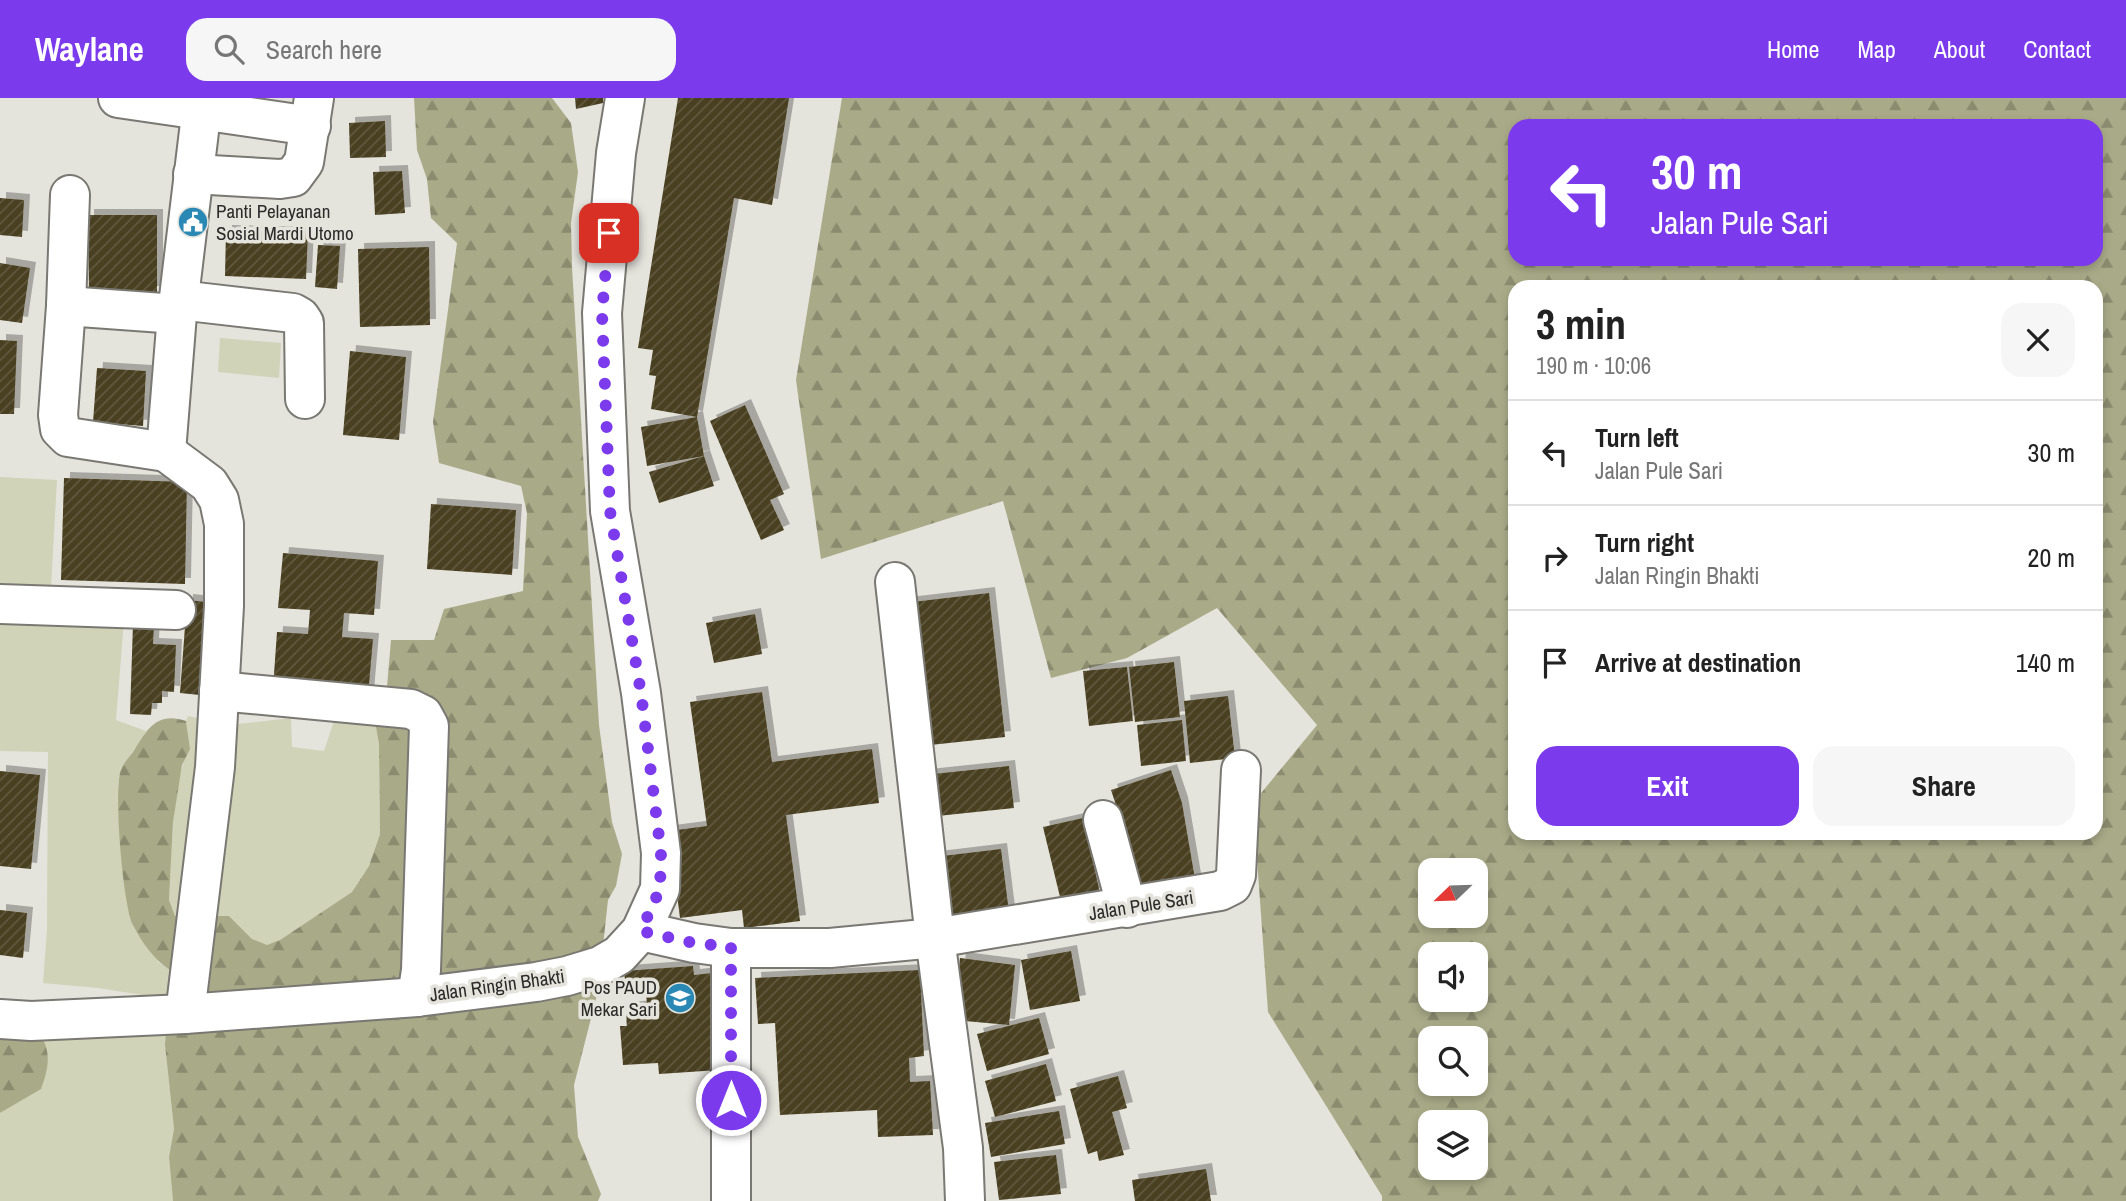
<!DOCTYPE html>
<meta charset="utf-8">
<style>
body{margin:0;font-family:"Archivo Narrow",sans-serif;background:#f6f6f6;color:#222;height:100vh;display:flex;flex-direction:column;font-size:26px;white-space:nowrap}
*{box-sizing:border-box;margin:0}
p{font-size:23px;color:#767676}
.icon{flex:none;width:38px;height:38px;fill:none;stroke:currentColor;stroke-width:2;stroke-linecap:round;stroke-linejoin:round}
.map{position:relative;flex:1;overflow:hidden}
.panel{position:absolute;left:1508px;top:182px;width:595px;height:560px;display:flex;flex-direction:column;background:#fff;border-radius:21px;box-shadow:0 4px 10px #0003}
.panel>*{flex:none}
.top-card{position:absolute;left:1508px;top:21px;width:595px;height:147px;border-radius:21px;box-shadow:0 4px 10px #0003;background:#7c3aed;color:#fff;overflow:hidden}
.needle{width:46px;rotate:247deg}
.fabs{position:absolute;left:1418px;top:760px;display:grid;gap:14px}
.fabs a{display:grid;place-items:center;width:70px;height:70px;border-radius:14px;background:#fff;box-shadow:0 4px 10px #0003;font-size:35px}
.pin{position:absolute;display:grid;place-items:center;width:60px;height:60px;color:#fff;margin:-30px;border-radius:14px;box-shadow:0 4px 10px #0006}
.me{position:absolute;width:77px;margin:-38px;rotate:0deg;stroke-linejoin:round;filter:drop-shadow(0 0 5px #0008)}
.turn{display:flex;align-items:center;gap:24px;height:147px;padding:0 28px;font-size:32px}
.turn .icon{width:91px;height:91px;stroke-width:2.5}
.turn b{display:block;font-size:49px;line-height:60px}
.round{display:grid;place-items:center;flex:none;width:74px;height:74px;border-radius:21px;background:#f6f6f6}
.head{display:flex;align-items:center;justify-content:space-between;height:119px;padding:0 28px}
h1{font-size:42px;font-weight:800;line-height:52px}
.cta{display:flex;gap:14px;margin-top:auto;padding:14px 28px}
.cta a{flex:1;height:80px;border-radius:21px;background:#7c3aed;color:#fff;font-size:28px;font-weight:800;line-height:80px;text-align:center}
.cta a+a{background:#f6f6f6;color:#222}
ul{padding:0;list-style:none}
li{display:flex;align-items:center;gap:21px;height:105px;padding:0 28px;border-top:2px solid #e0e0e0}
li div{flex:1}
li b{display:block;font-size:26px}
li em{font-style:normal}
header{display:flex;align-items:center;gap:42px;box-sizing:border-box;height:98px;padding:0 35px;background:#7c3aed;color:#fff}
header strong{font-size:33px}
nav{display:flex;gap:38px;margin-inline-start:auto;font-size:24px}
.search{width:490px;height:63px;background:#f6f6f6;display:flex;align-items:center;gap:18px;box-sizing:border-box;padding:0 24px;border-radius:21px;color:#767676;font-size:26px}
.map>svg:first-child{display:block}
</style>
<header>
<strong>Waylane</strong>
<div class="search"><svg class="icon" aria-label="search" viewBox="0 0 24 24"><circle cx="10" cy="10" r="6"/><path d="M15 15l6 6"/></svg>Search here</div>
<nav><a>Home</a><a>Map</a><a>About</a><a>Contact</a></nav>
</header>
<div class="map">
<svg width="2126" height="1103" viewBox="0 0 2126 1103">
<defs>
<pattern id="forest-firs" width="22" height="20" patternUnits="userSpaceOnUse" patternTransform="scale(1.75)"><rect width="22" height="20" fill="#a9ab88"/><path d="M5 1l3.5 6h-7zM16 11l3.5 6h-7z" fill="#8a8b6f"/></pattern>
<pattern id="building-hatch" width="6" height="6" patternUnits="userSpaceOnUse" patternTransform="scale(1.75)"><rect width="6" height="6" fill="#493f20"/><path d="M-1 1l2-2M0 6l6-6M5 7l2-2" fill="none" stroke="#615940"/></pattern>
<filter id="shadow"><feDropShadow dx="6" dy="-6" stdDeviation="0" flood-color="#0004"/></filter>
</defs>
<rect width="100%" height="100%" fill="#e4e3dc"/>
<!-- green -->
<g fill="#d0d3b7">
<polygon points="220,240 281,245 279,280 218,274"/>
<polygon points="0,379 57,382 51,489 124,522 116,622 146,633 121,672 118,687 158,864 170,871 168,901 98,890 43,885 47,832 48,654 0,653"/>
<polygon points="188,618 229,627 291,620 292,649 324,653 334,623 375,624 379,646 380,736 369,768 352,794 280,842 267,848 252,841 229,818 175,818 169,802 173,724 177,689 189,644 186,623"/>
<polygon points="38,933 166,935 165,947 174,1031 169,1059 173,1103 0,1103 0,1015 41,990"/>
</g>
<!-- forest -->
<g fill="url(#forest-firs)" fill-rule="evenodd">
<path d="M 414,0 L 552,0 L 571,25 L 578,74 L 571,125 L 572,169 L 599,627 L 612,724 L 622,756 L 616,788 L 608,802 L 598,893 L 574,987 L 578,1039 L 601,1096 L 598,1103 L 173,1103 L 169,1059 L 174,1031 L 165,947 L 170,872 C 154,862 141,843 133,827 C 123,808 113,691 121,672 C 123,666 129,659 133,654 C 147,631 157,613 186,623 L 190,651 L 182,667 L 173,724 L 169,802 L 175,818 L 229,818 L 252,841 L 267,847 L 280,842 L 352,794 L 369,768 L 380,736 L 379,646 L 375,624 L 384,624 L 391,542 L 434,542 L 444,511 L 523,493 L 527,415 L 521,388 L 439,365 L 433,324 L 457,145 L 431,120 L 427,81 L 417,52 Z"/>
<path d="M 842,0 L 2126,0 L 2126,1103 L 1382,1103 L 1382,1098 L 1268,914 L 1253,705 L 1317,627 L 1217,510 L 1127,560 L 1051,580 L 1003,403 L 821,461 L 796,282 ZM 1516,28 L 2096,28 L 2096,161 L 1516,161 ZM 1516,189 L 2096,189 L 2096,735 L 1516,735 ZM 1430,772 L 1475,772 L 1475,817 L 1430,817 ZM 1430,856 L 1475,856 L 1475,901 L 1430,901 ZM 1430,940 L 1475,940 L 1475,985 L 1430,985 ZM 1430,1024 L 1475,1024 L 1475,1069 L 1430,1069 Z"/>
<path d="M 0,929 L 38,933 C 52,953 49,969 41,991 L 0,1015 Z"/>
</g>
<!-- building -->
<g fill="url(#building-hatch)" filter="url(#shadow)">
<polygon points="575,0 603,0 603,5 576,11"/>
<polygon points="678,0 789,0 772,107 734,100 697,319 651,311 656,278 649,277 653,252 638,250"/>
<polygon points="385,23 386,59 350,60 349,25"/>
<polygon points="402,73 405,115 375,117 373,74"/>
<polygon points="0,100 24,102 22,139 0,137"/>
<polygon points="88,117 157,117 157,194 89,194"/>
<polygon points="226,133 308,135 306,181 225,178"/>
<polygon points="318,147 340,148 337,191 315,189"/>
<polygon points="429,149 430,227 360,229 358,151"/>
<polygon points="0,165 30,170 22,225 0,222"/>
<polygon points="0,242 17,243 14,316 0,316"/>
<polygon points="350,253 406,259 399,342 343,337"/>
<polygon points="97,270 146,273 143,328 93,324"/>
<polygon points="745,307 784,396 770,402 784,432 761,442 710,323"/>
<polygon points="697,319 704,358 647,368 641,329"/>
<polygon points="704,358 714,388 659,405 649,374"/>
<polygon points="64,380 187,384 185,486 61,482"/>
<polygon points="431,406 516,412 512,477 427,471"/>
<polygon points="283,455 378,463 374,517 344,515 342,539 373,541 368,598 273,590 277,534 308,536 310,512 278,510"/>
<polygon points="989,495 1005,639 921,648 904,505"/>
<polygon points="187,502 207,504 200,597 180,595"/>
<polygon points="755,516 762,556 714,565 706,525"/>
<polygon points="133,526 154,527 153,546 176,547 174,594 162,593 162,605 152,605 151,617 130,616"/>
<polygon points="1174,564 1180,619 1135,624 1129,569"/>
<polygon points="1127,569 1133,623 1089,628 1083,573"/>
<polygon points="762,594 772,664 872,651 879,705 786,717 800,823 744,830 742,812 680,820 669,733 707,728 690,604"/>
<polygon points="1228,598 1235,660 1190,665 1184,603"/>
<polygon points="1182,622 1186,663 1141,668 1137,627"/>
<polygon points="1009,668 1014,710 928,719 924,677"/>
<polygon points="1171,672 1182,705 1196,787 1133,796 1122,725 1111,692"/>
<polygon points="0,673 40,677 31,771 0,768"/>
<polygon points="1083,720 1100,795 1061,803 1043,729"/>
<polygon points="1001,751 1010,822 941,829 934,759"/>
<polygon points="0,812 27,815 23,860 0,857"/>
<polygon points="1071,853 1080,903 1030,912 1021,862"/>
<polygon points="960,860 1015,867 1009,927 954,922"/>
<polygon points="693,868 694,877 712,875 719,972 659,976 658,965 623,967 620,928 627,928 626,910 647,908 646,892 626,893 624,873"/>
<polygon points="920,872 924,958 909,960 910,984 930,983 933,1037 878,1039 877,1012 780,1017 775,925 758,926 755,880"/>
<polygon points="1039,920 1049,956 987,973 977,936"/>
<polygon points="1046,966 1056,1003 995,1019 985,983"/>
<polygon points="1118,978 1127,1010 1112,1014 1124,1057 1099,1063 1097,1053 1088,1056 1070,991"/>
<polygon points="1059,1013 1065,1046 991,1059 985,1025"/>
<polygon points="1056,1057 1061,1096 999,1102 994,1064"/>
<polygon points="1206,1071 1211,1103 1135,1103 1132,1082"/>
</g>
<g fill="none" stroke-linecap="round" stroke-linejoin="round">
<!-- street casing -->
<g stroke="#797872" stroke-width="42">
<g id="street">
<polyline points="118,0 311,28"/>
<polyline points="193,76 280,81 293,79 304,64 314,0"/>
<polyline points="70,97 66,208 58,317 60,331 68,339 166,354"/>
<polyline points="179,202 293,215 300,219 304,225 305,301"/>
<polyline points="66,208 177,216"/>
<polyline points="895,484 935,840 963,1050 965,1103"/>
<polyline points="0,506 176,512"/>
<polyline points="219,593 411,611 423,617 429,628 421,872 417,899"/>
<polyline points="1103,722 1127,810"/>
<polyline points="641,833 694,845 731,850 830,850 935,840 1220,793 1232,787 1236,777 1241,672"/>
<polyline points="185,916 215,669 224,508 224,426 219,402 209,386 166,354 177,216 203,0"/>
<polyline points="731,1103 731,850"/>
</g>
</g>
<!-- secondary casing -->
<g stroke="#797872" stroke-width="42">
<polyline id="secondary" points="0,921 31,923 185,916 417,899 536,884 567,878 600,868 619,857 641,833 660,791 661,755 641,595 610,413 602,215 616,55 625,0"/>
</g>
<!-- street -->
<use href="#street" stroke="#fff" stroke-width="38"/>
<!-- secondary -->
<use href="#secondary" stroke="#fff" stroke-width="38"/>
</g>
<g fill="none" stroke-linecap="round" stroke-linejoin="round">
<!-- route -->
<polyline stroke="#7c3aed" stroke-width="12" stroke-dasharray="0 21.6" points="609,135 602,215 610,413 641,595 661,755 660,791 641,833 694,845 731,849 731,1002"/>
</g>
<!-- icons -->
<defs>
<g id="civic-disc" transform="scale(1.575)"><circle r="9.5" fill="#2988b4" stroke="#e4e3dc"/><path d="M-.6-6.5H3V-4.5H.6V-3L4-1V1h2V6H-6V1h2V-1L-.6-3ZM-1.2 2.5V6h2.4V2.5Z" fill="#fff"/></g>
<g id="school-disc" transform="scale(1.575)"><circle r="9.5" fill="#2988b4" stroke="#e4e3dc"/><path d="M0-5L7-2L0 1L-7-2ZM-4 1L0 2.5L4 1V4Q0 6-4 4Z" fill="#fff"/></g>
</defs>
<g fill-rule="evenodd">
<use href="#civic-disc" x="193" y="124"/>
<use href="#school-disc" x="680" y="900"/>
</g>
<g text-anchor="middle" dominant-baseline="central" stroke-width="7" stroke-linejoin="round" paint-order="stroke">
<!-- poi labels -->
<g font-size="19" fill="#2c2b29" stroke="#e4e3dc" text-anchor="start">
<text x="216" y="113">Panti Pelayanan<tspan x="216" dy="22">Sosial Mardi Utomo</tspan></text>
<text x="657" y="889" text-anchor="end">Pos PAUD<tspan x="657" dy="22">Mekar Sari</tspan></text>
</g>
<!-- street labels -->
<g font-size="19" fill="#2c2b29" stroke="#e4e3dc">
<text transform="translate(1141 807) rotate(-9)">Jalan Pule Sari</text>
<text transform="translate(497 887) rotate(-8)">Jalan Ringin Bhakti</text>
</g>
</g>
</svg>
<div class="fabs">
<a><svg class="needle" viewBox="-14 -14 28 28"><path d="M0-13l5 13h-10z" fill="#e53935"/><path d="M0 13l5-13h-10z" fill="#767676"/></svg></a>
<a><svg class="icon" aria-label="sound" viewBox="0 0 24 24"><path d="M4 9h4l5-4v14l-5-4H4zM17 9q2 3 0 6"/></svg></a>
<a><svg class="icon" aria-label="search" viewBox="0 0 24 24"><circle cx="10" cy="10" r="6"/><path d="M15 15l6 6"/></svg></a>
<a><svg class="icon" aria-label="layers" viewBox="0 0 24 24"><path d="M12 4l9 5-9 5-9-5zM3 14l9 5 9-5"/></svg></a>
</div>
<div class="pin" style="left:609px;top:135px;background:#d93025"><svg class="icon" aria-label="arrive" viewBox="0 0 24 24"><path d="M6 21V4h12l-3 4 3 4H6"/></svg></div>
<svg class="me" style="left:731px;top:1002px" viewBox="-20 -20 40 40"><circle r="17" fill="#7c3aed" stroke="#fff" stroke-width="3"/><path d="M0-11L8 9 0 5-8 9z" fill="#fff"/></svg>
<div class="top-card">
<div class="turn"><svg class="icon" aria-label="left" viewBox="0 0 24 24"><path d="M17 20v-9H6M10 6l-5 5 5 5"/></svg><div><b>30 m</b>Jalan Pule Sari</div></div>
</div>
<section class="panel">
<div class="head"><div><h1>3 min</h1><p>190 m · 10:06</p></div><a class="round"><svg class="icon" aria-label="close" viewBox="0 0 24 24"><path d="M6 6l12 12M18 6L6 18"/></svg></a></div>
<ul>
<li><svg class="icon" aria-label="left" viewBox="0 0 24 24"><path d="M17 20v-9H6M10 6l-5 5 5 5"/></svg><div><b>Turn left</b><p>Jalan Pule Sari</p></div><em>30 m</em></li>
<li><svg class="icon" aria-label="right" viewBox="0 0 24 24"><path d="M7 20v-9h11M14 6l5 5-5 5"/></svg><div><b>Turn right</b><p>Jalan Ringin Bhakti</p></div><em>20 m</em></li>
<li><svg class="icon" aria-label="arrive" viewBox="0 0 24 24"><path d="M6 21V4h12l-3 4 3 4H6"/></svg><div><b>Arrive at destination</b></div><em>140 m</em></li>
</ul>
<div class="cta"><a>Exit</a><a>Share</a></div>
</section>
</div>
